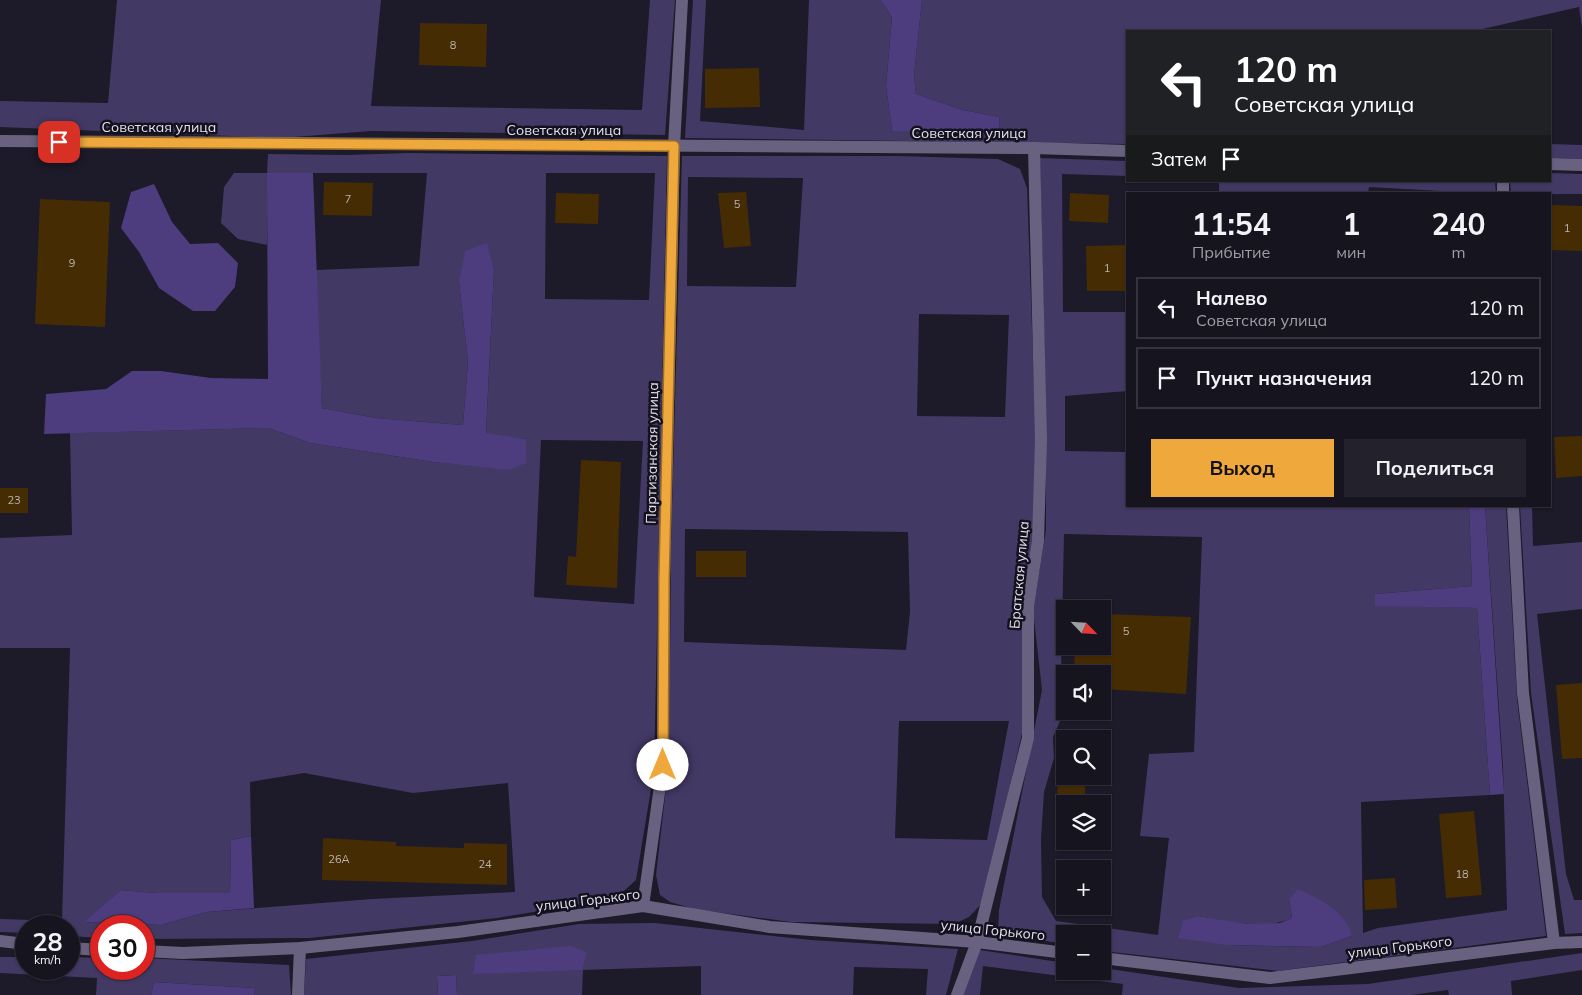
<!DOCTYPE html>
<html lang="ru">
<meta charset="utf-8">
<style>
body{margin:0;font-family:Mulish,sans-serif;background:#23212c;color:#f1f3f6;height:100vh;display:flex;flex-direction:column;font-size:19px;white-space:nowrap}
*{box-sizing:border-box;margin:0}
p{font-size:16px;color:#9e9ea4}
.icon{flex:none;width:28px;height:28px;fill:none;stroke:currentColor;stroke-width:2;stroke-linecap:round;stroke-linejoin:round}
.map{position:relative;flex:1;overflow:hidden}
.details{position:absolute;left:1126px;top:192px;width:425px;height:315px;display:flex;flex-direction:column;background:#16141f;border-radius:0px;box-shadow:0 1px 4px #0004,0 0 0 1px #35333d}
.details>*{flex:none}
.banner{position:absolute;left:1126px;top:30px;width:425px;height:152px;border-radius:0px;box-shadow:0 1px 4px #0004,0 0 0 1px #35333d;background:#202124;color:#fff;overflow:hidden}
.needle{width:32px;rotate:115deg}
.controls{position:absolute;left:1056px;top:600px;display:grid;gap:10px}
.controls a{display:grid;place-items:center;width:55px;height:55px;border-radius:0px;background:#16141f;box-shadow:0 1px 4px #0004,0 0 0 1px #35333d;font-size:25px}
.speed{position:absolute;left:15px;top:915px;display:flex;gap:10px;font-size:25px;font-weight:700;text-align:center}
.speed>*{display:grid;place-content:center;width:65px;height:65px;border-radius:50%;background:#16141f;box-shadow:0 1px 4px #0004,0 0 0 1px #35333d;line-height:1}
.speed small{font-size:12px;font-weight:400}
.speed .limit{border:8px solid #d22;background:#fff;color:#111}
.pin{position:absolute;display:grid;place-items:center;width:42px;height:42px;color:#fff;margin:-21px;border-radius:10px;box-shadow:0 2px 8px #0006}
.me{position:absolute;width:55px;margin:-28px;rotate:0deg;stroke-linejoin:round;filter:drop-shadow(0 0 4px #0008)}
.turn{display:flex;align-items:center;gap:18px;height:105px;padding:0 25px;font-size:22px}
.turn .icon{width:65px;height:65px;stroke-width:2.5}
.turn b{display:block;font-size:35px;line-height:42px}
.then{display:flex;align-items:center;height:48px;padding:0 25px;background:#0003;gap:10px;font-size:19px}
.eta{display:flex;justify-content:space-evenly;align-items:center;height:85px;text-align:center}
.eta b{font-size:30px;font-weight:700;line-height:35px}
.action{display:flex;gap:10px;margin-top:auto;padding:10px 25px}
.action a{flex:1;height:58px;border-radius:0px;background:#eea83c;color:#111;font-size:20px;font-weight:700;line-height:58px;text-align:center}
.action a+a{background:#23212c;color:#f1f3f6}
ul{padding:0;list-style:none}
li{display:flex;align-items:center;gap:15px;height:62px;margin:0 10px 8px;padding:0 15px;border:2px solid #35333d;border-radius:0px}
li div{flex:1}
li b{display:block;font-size:19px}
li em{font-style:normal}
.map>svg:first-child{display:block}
</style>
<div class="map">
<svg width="1582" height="995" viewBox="0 0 1582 995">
<rect width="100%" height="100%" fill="#1d1a29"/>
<!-- green -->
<g fill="#433965" fill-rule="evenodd">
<polygon points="117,0 381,0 371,106 642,110 650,0 675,0 665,135 371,131 282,138 0,127 0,101 108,103"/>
<polygon points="693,0 706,0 700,121 804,130 809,0 880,0 892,17 886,86 892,131 1000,131 999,117 963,110 916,94 914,75 922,0 1582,0 1582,28 1579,7 1474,31 1128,31 1127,144 685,138"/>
<polygon points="1550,144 1582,145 1582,159 1550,158"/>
<path d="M 408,153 L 667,156 L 654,771 L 636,880 L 616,898 L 497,918 L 310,938 L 144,939 L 144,926 L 101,926 L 101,938 L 69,936 L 69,926 L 26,926 L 26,933 L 0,932 L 0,919 L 62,921 L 70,648 L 0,648 L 0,538 L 72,535 L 70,433 L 268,428 L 310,443 L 433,462 L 509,469 L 526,439 L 486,434 L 494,270 L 486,243 L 459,283 L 468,361 L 463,425 L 376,418 L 322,408 L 315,270 L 419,266 L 427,173 L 268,173 L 267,245 L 238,239 L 221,223 L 224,187 L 234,173 L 267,173 L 268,154 L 347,155 ZM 546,173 L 655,173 L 649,300 L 545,299 ZM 541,440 L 643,441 L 634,604 L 534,597 ZM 304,773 L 413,793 L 508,783 L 515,892 L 372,899 L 207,912 L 161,925 L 85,922 L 121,890 L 156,893 L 230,893 L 231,840 L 251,836 L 250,782 Z"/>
<path d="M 682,156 L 899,156 L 998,159 L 1020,169 L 1027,188 L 1036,443 L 1033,544 L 1021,610 L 1025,692 L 1022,733 L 984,901 L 969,917 L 954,924 L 791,922 L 694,909 L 670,902 L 660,895 L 656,875 L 669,762 L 671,542 ZM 688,177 L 803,178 L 796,287 L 687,286 ZM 919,314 L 1009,315 L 1005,417 L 917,416 ZM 685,529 L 908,532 L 910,612 L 906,650 L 684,642 ZM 899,721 L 1009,721 L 987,840 L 895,838 Z"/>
<path d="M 1040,158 L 1127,161 L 1127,176 L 1062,174 L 1063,312 L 1128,312 L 1127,391 L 1065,396 L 1065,451 L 1127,452 L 1128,506 L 1469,506 L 1472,586 L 1375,594 L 1375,605 L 1477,608 L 1490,795 L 1361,802 L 1363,933 L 1378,928 L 1507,910 L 1503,767 L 1485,506 L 1506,506 L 1517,699 L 1546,936 L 1278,971 L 1103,951 L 1102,934 L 1065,934 L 1065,944 L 998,933 L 999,910 L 1042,690 L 1033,610 L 1046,530 L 1046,415 ZM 1064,534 L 1202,537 L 1194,752 L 1149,754 L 1140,836 L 1169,838 L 1158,935 L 1056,921 L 1042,897 L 1041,839 L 1044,792 L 1054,758 L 1053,737 L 1065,710 L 1061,674 ZM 1289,899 L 1352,936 L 1321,947 L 1227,945 L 1198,916 C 1229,921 1263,931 1292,918 Z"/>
<polygon points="1550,173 1582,174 1582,194 1511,194 1510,181 1550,181"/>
<polygon points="1219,181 1495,181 1496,194 1369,187 1368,194 1219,194"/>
<polygon points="1520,506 1532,506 1533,546 1582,542 1582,609 1537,614 1566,874 1574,900 1582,900 1582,933 1565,934 1531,693"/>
<polygon points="655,923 811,940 958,949 946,995 926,995 928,969 854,967 853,995 701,995 701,966 583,970 582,995 457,995 456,975 437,976 438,995 304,995 306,959 472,941 579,924"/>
<polygon points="980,950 1065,963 1065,971 1102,971 1103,968 1239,988 1368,984 1582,953 1582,970 1511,981 1512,995 1449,995 1448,990 1411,995 1122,995 1123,984 983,966 980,995 962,995"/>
<polygon points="0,957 26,957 26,969 69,969 69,957 101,958 101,969 144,969 144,958 289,965 291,995 254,995 255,988 154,982 151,995 96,995 97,978 0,973"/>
</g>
<!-- forest -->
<g fill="#4d3c7e">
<polygon points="880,0 922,0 914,75 916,94 963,110 999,117 1000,131 892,131 886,86 892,17"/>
<polygon points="267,173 313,173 322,408 376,418 463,425 468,361 459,283 465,251 487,243 494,270 486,433 526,439 526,463 509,470 433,462 310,443 268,428 44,434 46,394 106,389 132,371 161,371 211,378 268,379"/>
<polygon points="154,184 172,222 190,244 218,243 238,263 235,287 215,311 193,311 159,288 139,252 121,228 131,192"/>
<polygon points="1469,506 1485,506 1504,794 1490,795 1477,608 1375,606 1375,594 1472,586"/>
<polygon points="251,836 254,908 207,912 161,925 84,922 121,890 156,893 230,893 231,840"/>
<path d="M 1298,889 C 1320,899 1346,911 1352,936 L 1321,947 L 1227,945 L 1178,938 L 1183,921 L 1198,916 L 1248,924 L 1280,923 L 1292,918 L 1289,899 Z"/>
<polygon points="570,946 587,952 582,970 473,974 476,955"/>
<polygon points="456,975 457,995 438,995 437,976"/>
<polygon points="154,982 255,988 254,995 151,995"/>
</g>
<!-- building -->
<g fill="#452c03">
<polygon points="420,23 487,24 486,67 419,65"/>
<polygon points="759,68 760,107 705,108 705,69"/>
<polygon points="324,182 373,183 372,216 323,215"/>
<polygon points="746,192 751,246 724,248 718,193"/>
<polygon points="556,193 599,194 598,224 555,223"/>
<polygon points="1070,193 1109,195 1108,223 1069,221"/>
<polygon points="40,199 110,202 105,327 35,324"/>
<polygon points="1552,205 1582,206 1582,251 1550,250"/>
<polygon points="1128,245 1128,291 1087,291 1086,246"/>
<polygon points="1582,436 1582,476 1556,478 1554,437"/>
<polygon points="581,460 621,462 617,588 566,585 568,556 576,557"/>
<rect x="0" y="488" width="28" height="25"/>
<rect x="696" y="551" width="50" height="26"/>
<polygon points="1102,614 1191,617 1186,694 1102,689 1102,674 1074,674 1075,646 1102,646"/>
<polygon points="1582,683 1582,758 1562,759 1556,685"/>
<polygon points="1084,736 1084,739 1065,739 1065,776 1085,776 1085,804 1057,804 1059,737"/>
<polygon points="1474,811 1482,895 1446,898 1439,814"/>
<polygon points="323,838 396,842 396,846 464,848 464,843 507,844 507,885 322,880"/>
<polygon points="1395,878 1397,908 1365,910 1364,880"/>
</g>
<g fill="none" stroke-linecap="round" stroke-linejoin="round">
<!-- minor -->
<g stroke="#686280" stroke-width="12">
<polyline points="0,141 1034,148 1128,151"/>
<polyline points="1550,164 1582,165"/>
<polyline points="1503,181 1503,194"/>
<polyline points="1513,506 1523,693 1554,943"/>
<polyline points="643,906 663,765 664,581 674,146 682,0"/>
<polyline points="0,941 26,944"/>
<polyline points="69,948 101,950"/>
<polyline points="144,951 183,953 300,948 458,932 643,906 770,927 977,942 1065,953"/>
<polyline points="1102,958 1270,978 1554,943 1582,942"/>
<polyline points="298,995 300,948"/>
<polyline points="957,995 977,942 1028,738 1028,606 1038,541 1041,440 1034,148"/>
</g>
</g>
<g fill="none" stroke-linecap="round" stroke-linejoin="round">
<!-- route casing -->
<g stroke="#9b6d27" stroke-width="12">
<polyline id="route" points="59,142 674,146 664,581 663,765"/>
</g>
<!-- route -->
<use href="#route" stroke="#eea83c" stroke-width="9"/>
</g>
<g text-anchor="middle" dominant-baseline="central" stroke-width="5" stroke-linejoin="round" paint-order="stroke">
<!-- number labels -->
<g font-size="11" fill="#bbb4b1">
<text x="453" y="45">8</text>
<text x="348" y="199">7</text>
<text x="737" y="204">5</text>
<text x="1567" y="228">1</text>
<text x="72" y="263">9</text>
<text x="1107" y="268">1</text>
<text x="14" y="500">23</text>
<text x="1126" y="631">5</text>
<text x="339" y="859">26А</text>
<text x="485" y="864">24</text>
<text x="1462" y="874">18</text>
</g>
<!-- street labels -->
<g font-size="14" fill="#e2e1eb" stroke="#14111f">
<text x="159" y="127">Советская улица</text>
<text x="564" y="130">Советская улица</text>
<text x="969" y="133">Советская улица</text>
<text transform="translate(652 453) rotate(-89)">Партизанская улица</text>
<text transform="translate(1019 575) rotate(-85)">Братская улица</text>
<text transform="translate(588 900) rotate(-7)">улица Горького</text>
<text transform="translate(993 930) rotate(6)">улица Горького</text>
<text transform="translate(1400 947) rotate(-7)">улица Горького</text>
</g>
</g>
</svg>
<div class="controls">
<a><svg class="needle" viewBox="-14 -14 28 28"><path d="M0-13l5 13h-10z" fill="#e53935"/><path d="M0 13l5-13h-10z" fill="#9e9ea4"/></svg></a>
<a><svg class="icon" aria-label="sound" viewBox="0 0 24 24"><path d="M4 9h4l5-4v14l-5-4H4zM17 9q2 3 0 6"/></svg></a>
<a><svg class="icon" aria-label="search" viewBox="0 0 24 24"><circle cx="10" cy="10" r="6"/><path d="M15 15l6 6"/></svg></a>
<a><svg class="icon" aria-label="layers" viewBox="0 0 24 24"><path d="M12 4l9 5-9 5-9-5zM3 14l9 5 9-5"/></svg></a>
<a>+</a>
<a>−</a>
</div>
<div class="speed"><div>28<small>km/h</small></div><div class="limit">30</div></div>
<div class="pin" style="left:59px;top:142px;background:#d93025"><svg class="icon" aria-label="arrive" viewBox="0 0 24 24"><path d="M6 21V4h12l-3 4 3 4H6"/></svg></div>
<svg class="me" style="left:663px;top:765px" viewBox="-20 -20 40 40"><circle r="19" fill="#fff"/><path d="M0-13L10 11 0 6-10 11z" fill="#eea83c"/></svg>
<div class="banner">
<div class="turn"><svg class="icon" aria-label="left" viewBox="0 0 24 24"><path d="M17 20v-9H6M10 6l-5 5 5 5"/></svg><div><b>120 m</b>Советская улица</div></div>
<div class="then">Затем<svg class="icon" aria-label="arrive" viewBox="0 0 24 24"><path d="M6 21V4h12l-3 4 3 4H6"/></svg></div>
</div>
<section class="details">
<div class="eta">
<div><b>11:54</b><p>Прибытие</p></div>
<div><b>1</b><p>мин</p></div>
<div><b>240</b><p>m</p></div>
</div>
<ul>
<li><svg class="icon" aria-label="left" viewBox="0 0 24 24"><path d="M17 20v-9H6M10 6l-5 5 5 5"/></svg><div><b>Налево</b><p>Советская улица</p></div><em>120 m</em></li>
<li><svg class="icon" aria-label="arrive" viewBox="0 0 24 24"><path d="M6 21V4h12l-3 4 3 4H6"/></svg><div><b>Пункт назначения</b></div><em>120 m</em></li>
</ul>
<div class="action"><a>Выход</a><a>Поделиться</a></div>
</section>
</div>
